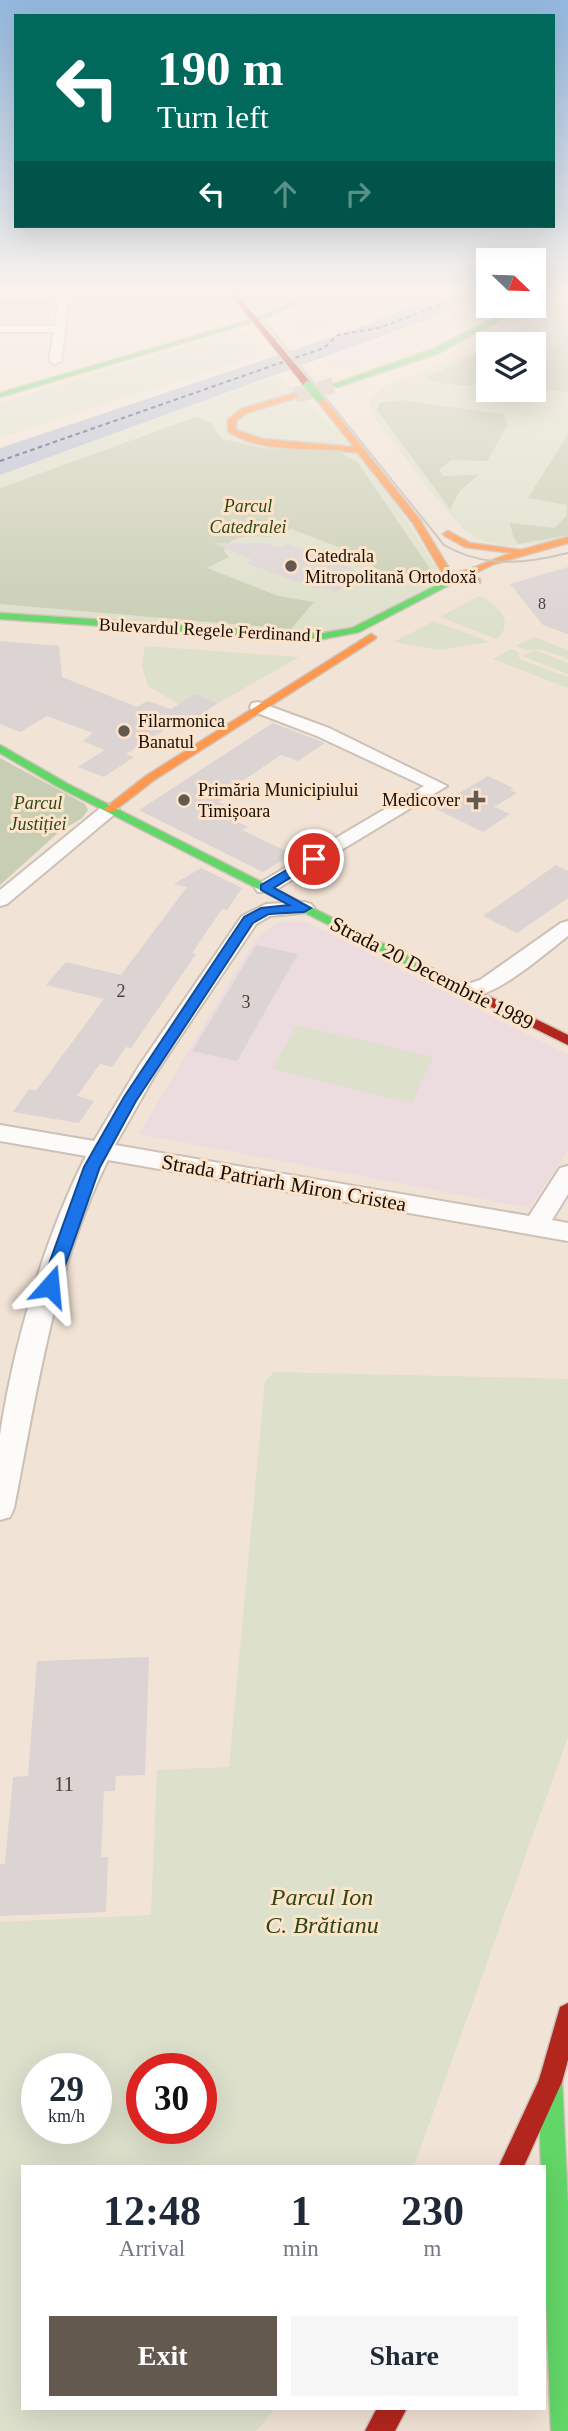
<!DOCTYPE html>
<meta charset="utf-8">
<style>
body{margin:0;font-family:Georgia,serif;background:#f6f6f7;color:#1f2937;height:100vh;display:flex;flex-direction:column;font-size:26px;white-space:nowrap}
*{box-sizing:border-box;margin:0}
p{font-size:23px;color:#747a83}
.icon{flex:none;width:38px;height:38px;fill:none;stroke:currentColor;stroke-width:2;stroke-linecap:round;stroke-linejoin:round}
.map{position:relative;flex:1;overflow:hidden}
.sheet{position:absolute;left:21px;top:2165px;width:525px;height:245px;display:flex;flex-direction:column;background:#fff;border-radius:0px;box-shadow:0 7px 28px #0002}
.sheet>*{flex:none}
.hud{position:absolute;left:14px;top:14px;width:541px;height:214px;border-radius:0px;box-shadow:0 7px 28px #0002;background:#00695c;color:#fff;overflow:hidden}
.needle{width:46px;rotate:113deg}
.fabs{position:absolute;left:476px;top:248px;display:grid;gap:14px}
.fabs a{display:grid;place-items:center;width:70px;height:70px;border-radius:0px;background:#fff;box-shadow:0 7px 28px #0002;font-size:35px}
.speed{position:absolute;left:21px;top:2053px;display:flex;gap:14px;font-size:35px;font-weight:700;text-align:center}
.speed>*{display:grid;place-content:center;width:91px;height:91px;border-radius:50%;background:#fff;box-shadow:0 7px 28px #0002;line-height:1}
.speed small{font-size:18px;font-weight:400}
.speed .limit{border:10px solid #d22;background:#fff;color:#111}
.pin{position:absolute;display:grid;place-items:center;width:60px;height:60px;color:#fff;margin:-30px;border:4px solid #fff;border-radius:50%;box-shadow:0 2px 7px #0007}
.me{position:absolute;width:77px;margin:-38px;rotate:18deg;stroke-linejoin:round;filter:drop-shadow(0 0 5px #0008)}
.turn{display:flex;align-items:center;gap:24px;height:147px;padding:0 28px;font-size:32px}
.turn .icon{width:91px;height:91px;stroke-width:2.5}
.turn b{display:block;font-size:49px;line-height:60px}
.lanes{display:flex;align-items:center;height:66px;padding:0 28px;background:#0003;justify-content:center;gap:35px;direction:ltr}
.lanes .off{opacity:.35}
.eta{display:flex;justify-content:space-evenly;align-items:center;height:119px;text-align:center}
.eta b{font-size:42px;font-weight:700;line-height:49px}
.primary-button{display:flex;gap:14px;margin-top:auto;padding:14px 28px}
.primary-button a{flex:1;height:80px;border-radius:0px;background:#63594e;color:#fff;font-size:28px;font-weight:700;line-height:80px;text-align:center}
.primary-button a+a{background:#f6f6f7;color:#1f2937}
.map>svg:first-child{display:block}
</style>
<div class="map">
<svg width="568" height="2431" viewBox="0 0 568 2431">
<rect width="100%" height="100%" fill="#f1e3d5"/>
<!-- commercial -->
<polygon fill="#ecdde1" points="393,335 426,343 346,369 321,363"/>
<!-- education -->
<polygon fill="#eddcdf" points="279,922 307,922 568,1055 568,1150 530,1208 139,1134 245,956 258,937"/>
<!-- green -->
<g fill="#dde0cb" fill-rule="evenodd">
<polygon points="341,292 363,298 383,292 406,292 421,296 301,337 291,323 308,306"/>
<path d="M 568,296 L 568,536 C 537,544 504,552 474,537 C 454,527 392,439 374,417 L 369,401 L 387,385 L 488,346 L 488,390 L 534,390 L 534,345 L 491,345 Z"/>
<polygon points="488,298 488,306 507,306 426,343 393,335"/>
<polygon points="0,299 54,299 47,326 0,327"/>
<polygon points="237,330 247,334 263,354 0,438 0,403"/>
<polygon points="276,375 334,426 392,497 442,577 441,583 345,633 0,612 0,475"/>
<path d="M 479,596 C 497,604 516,620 497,639 L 440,617 Z"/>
<polygon points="434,621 490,642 440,650 394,642"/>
<polygon points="534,637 568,650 568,659 540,649 525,650 516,646"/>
<polygon points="145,646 299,657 218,703 194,694 178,704 148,686 142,666"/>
<polygon points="511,649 520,653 518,656 521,660 568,677 568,688 493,659"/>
<polygon points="534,650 568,663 568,674 522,656"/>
<polygon points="297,1025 433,1057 412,1103 272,1069"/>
<path d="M 274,1372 L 568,1379 L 568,1737 L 414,2166 L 23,2166 L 23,2408 L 276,2408 L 256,2431 L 0,2431 L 0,1922 L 151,1915 L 157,1770 L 229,1767 L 265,1381 ZM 37,2068 L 96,2068 L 96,2128 L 37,2128 ZM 142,2068 L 201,2068 L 201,2128 L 142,2128 Z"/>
</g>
<!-- forest -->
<g fill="#c8ceb4">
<polygon points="568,303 568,392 534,388 534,345 495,345"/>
<path d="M 488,349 L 488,384 C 468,386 445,387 426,378 Z"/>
<polygon points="401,400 503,414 508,425 487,461 451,460 439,470 443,476 478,475 460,491 450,509 377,410 379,403"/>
<path d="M 196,417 L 211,423 L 222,439 L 263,448 L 339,451 L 358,463 L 431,570 L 384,576 L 362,556 L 291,529 C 287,531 281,535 276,536 C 259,539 233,529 224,551 L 229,557 L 207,568 L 278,596 L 314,602 L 291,629 L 0,604 L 0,488 Z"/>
<polygon points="568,434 568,535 518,544 513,536 510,523 555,528 566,516 567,505 528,498"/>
<polygon points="0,758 85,804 88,810 82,818 59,832 0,885"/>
</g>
<!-- water -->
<polygon fill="#b3bcd0" points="452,292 488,294 415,324 0,475 0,448 338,335"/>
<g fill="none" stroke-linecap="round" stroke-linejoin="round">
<!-- ferry -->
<g stroke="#1d3461" stroke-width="2" stroke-dasharray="4.5 3.5" stroke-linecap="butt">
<polyline points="295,358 324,348 338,335 379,328 474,292"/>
<polyline points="0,461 283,362"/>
</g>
</g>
<!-- building -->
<g fill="#dcd4d3">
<polygon points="213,543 262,543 281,547 288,544 354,569 355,582 335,592 322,587 317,589 246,563 253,560"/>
<polygon points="568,567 568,634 543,625 510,584"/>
<polygon points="0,641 59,646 62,677 137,707 147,701 171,709 194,694 218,703 192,721 183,718 126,754 134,757 104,777 78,767 105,750 83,741 93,733 47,716 20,732 0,724"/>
<polygon points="273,723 325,743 298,761 281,755 226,792 230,793 218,802 232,808 223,815 248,827 242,830 292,854 263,872 139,810"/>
<polygon points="488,776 513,788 510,790 517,793 494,807 510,814 483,832 434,808"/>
<polygon points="556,865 568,871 568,898 517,933 483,916"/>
<polygon points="201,868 242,888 227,910 222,909 192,953 196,954 131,1048 126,1047 112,1067 100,1064 77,1096 94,1101 79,1123 13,1112 29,1089 36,1091 104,999 46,985 66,962 121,975 187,887 174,884"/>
<polygon points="256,945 298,954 237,1061 192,1051"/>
<polygon points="149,1657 145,1775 116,1776 115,1791 104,1791 101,1857 108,1857 106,1912 0,1916 0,1864 5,1864 13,1777 28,1776 37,1661"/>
</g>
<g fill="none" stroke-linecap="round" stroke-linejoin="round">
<!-- secondary-tunnel -->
<polyline stroke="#d0c3b6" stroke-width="16" stroke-dasharray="16 8" stroke-linecap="butt" points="295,395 335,385"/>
<!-- street casing -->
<g stroke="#ccc1b7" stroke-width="4">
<g id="street">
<polygon points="60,292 70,292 61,361 55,364 49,361 54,332 0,332 0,326 55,326 59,300 0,301 0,295"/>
<polygon points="258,702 329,728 447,786 272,892 258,892 255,888 258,884 424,786 317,736 252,711 250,707 252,703"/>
<polygon points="110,804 119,809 116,813 7,904 0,906 0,890 104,805"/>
<path d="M 304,902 L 311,904 L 314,908 L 311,912 L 270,916 L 256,924 L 156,1073 L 115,1145 L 529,1216 L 560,1168 L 568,1166 L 568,1194 L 552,1220 L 568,1223 L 568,1241 L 108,1160 C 54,1268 37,1391 14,1508 L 10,1517 L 0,1520 C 0,1493 0,1463 0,1435 C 13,1346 45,1236 86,1156 L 0,1141 L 0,1125 L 94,1141 L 139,1066 L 242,916 L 266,904 Z"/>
<path d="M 568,921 L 568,936 C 544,954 491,1003 462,996 L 458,991 L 462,986 L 480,980 L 561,923 Z"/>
</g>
</g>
<!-- fast casing -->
<g stroke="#ccc1b7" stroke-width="3">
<g id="fast">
<polygon points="547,292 555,292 534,303 534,298"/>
<polygon points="302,298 307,299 257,321 0,397 0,393 253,319"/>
<polygon points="517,306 526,306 439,353 338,387 331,385 433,349"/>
<polygon points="449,579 457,581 359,632 318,640 0,619 0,613 318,634 352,628"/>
<polygon points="0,745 68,784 467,986 460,990 455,989 60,788 0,753"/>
<polygon points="550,2070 559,2073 562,2082 568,2205 568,2431 551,2431 544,2250 544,2166 541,2166 538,2082 541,2073"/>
</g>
</g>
<!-- slow casing -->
<g stroke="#ccc1b7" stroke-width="3">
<g id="slow">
<path d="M 295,393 L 298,397 L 247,413 L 236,421 L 236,430 L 263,439 L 354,447 L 315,398 L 322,396 L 420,520 L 451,572 C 463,575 497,557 512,553 L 465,547 L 445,536 L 443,534 L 448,531 L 470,543 L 521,550 L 568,537 L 568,543 L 494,564 L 469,576 L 480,579 L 480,583 L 461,580 L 449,583 L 447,581 L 451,578 L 444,576 L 413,523 L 358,453 C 317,445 263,456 228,431 L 228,420 L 241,409 Z"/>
<polygon points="371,634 376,637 375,639 154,780 114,811 106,811 104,809 146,776"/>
</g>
</g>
<!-- jam casing -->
<g stroke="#ccc1b7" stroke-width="3">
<g id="jam">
<polygon points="229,292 235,292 311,383 311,387 305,387"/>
<polygon points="460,982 568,1035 568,1045 455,989 453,986"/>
<polygon points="568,2003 568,2060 562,2082 524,2166 499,2166 539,2080 560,2007"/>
<polygon points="377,2408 407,2408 395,2431 365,2431"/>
</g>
</g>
<!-- street -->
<use href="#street" fill="#fdfbf9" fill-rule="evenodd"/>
<!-- fast -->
<use href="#fast" fill="#63d668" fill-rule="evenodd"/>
<!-- slow -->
<use href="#slow" fill="#ff974d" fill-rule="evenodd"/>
<!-- jam -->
<use href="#jam" fill="#b3261e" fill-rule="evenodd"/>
<!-- tram -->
<path stroke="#bfbbb7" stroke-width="2" d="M 241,292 L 444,545 C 484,568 525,564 568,553"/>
<!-- fast-bridge casing -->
<g stroke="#ccc1b7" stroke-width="10" stroke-linecap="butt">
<polyline id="fast-bridge" points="308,385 319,398"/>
</g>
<!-- fast-bridge -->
<use href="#fast-bridge" stroke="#63d668" stroke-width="8"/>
</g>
<!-- sky -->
<linearGradient id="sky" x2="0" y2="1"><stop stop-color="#93b7de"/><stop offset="0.46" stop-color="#f9f2ec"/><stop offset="1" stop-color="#f9f2ec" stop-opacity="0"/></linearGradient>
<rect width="568" height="632" fill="url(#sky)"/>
<!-- route -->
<polygon fill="#1a73e8" stroke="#114b97" stroke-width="2" points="310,856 320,859 274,888 311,908 304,912 269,914 253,923 136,1101 100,1167 58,1286 50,1292 44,1290 41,1286 84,1167 124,1097 244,917 261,908 289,905 261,890 261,885"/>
<!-- markers -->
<g fill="#63594e" stroke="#fce3ca" stroke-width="2.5">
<circle cx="291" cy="566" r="7"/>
<circle cx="124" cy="731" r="7"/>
<circle cx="184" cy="800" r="7"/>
<path d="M472.5 789.5h7v7h7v7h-7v7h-7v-7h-7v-7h7z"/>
</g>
<g text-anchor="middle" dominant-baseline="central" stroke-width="6" stroke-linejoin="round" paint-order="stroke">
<!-- far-number labels -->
<g font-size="16" fill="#484039">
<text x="542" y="603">8</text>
</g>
<!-- far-park labels -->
<g font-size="18" font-style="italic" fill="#2c4814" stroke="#fce3ca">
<text x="248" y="506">Parcul<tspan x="248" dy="21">Catedralei</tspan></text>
<text x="38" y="803">Parcul<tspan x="38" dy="21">Justiției</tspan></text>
</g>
<!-- far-poi labels -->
<g font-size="18" fill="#170e06" stroke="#fce3ca" text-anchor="start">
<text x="305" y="556">Catedrala<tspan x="305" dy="21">Mitropolitană Ortodoxă</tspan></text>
<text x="138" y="721">Filarmonica<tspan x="138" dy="21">Banatul</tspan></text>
<text x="198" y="790">Primăria Municipiului<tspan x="198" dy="21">Timișoara</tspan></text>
<text x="460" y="800" text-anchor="end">Medicover</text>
</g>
<!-- far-street labels -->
<g font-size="18" fill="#170e06" stroke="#fce3ca">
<text transform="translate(210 630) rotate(3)">Bulevardul Regele Ferdinand I</text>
</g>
<!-- number labels -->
<g font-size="18" fill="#484039">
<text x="121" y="991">2</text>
<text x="246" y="1002">3</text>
</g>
<!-- street labels -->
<g font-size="21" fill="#170e06" stroke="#fce3ca">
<text transform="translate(432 973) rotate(27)">Strada 20 Decembrie 1989</text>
<text transform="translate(284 1183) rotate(10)">Strada Patriarh Miron Cristea</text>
</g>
<!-- near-number labels -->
<g font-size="21" fill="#484039">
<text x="64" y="1784">11</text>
</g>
<!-- near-park labels -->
<g font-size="24" font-style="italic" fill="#2c4814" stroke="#fce3ca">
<text x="322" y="1897">Parcul Ion<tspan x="322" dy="28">C. Brătianu</tspan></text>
</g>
</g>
</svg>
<div class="fabs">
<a><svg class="needle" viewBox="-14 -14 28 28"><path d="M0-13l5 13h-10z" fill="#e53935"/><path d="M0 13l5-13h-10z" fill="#747a83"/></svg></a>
<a><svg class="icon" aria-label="layers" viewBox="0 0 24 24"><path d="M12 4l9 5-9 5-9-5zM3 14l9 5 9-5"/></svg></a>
</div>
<div class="speed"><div>29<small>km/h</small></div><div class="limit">30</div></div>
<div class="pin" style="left:314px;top:859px;background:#d93025"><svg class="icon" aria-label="arrive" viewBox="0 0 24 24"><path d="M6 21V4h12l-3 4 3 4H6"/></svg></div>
<svg class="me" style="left:50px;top:1286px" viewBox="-20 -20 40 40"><path d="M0-17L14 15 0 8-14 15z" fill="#1a73e8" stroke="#fff" stroke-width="4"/></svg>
<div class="hud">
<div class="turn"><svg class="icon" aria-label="left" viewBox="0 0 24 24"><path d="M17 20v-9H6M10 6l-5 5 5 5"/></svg><div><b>190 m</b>Turn left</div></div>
<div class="lanes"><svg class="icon" aria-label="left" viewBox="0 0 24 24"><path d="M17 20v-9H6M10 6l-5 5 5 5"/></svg><svg class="icon off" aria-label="ahead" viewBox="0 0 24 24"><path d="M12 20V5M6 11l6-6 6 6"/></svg><svg class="icon off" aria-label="right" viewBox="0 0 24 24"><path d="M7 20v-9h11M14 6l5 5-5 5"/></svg></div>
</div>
<section class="sheet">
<div class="eta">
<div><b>12:48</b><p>Arrival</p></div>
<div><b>1</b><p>min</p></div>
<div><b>230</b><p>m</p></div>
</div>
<div class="primary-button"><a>Exit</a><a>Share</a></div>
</section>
</div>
